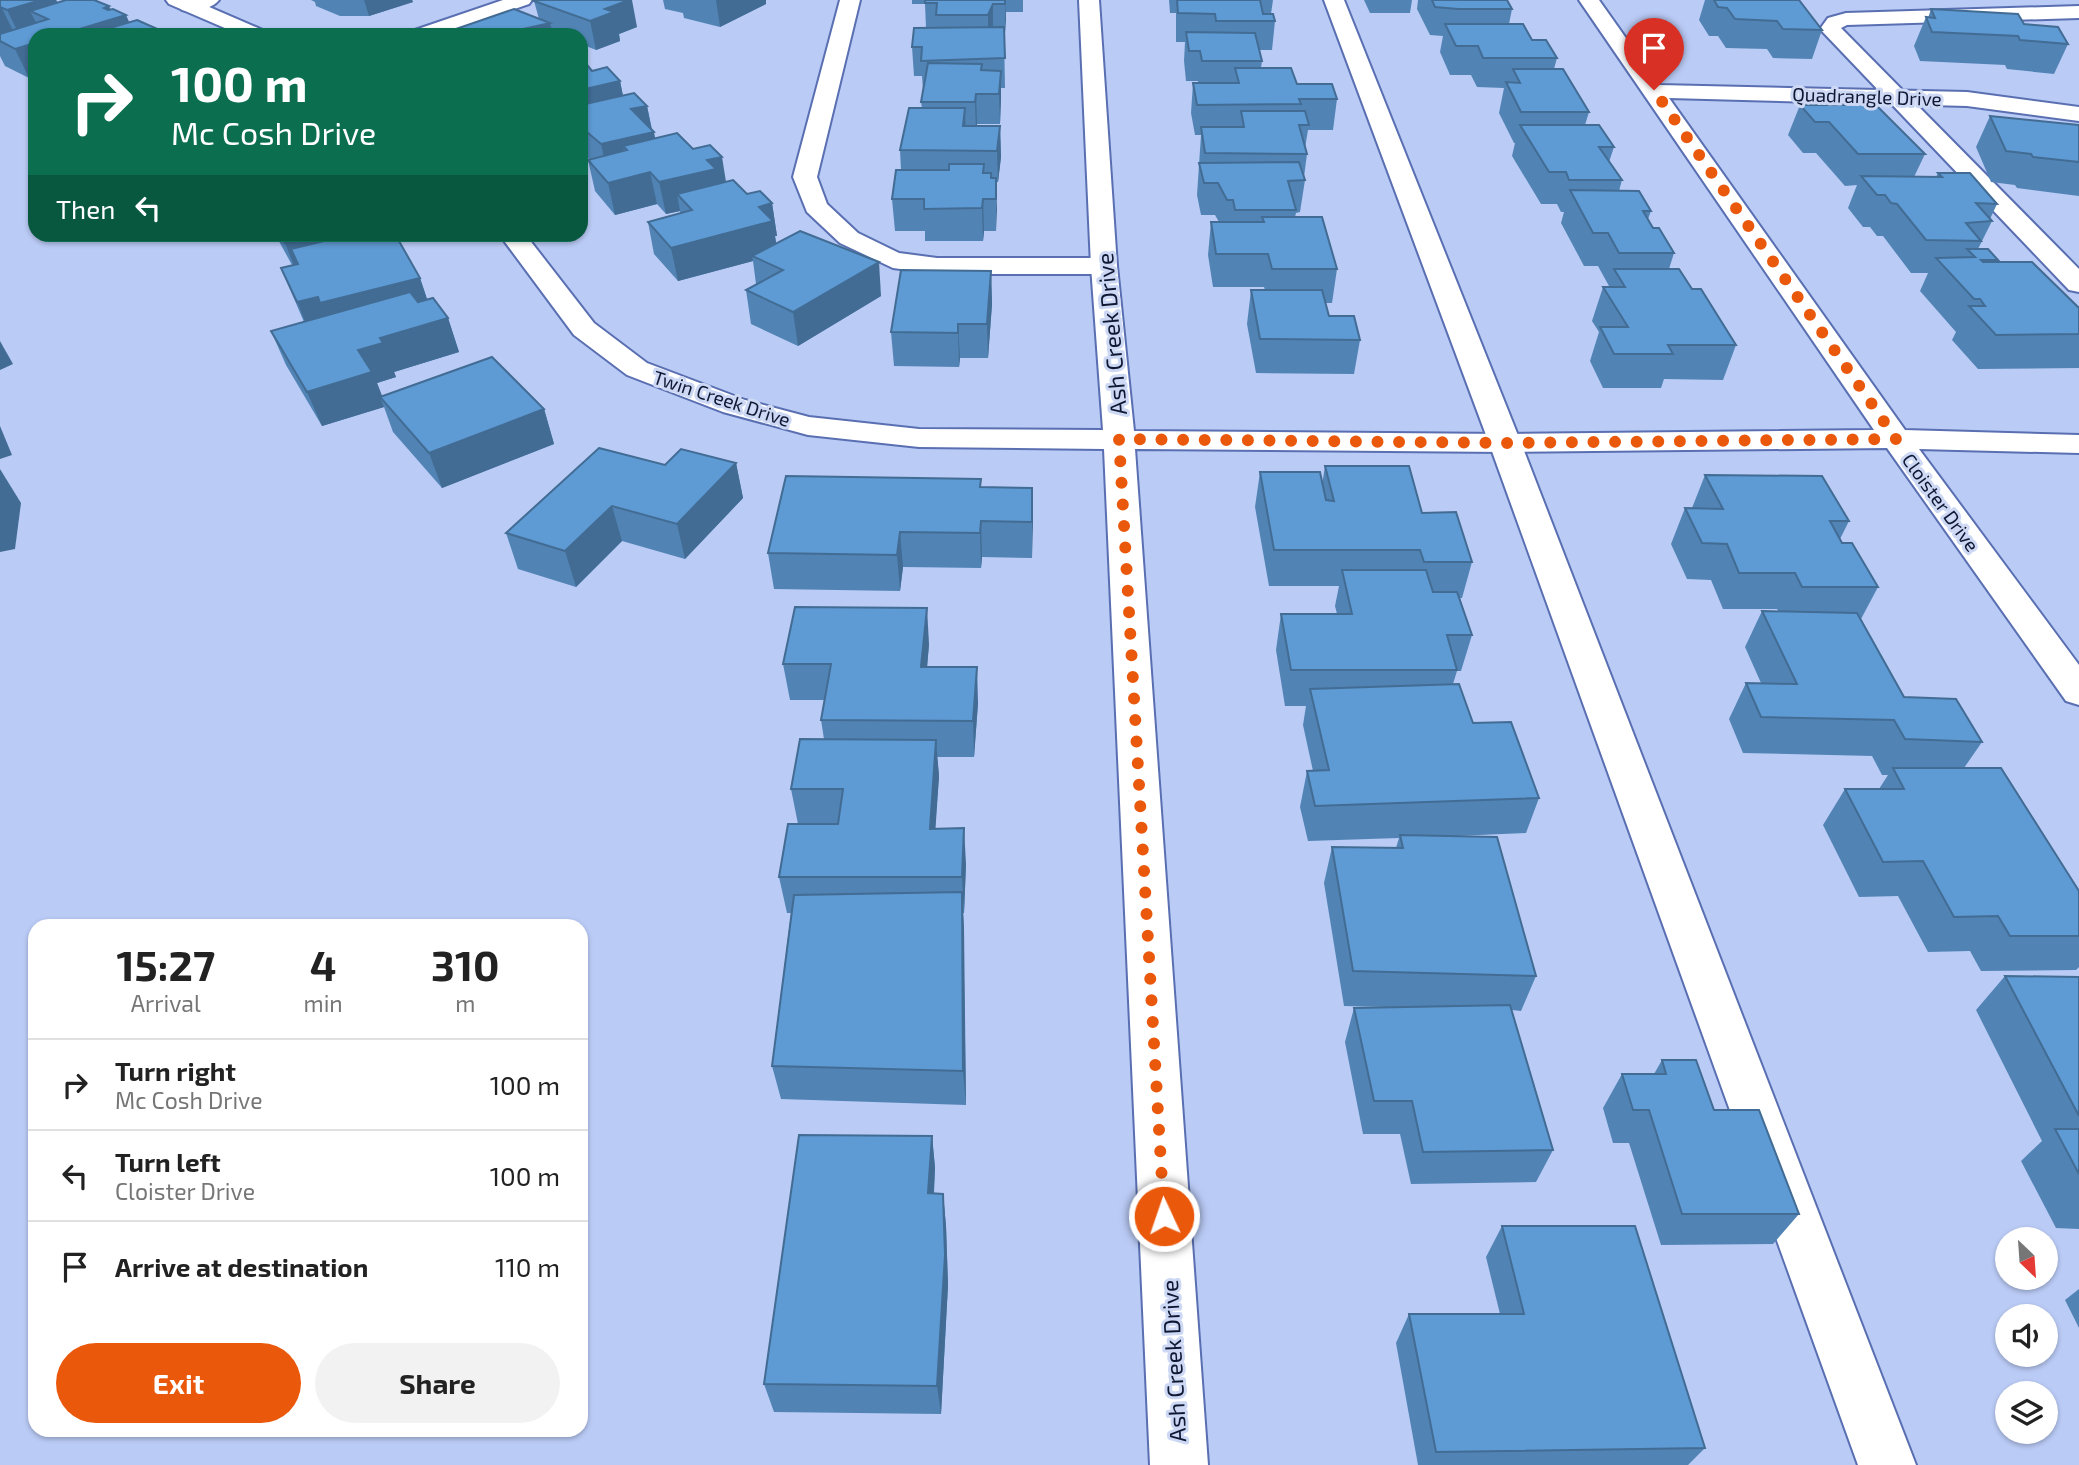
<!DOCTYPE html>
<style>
body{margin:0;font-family:"Exo 2",sans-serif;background:#f2f2f2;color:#222;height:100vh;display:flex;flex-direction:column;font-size:26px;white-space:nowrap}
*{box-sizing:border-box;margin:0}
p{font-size:23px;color:#767676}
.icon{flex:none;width:38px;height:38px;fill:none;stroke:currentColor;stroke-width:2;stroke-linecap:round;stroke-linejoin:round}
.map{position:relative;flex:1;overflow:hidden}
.side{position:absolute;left:28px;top:919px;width:560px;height:518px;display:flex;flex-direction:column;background:#fff;border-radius:21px;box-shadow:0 2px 5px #0004}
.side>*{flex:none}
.guide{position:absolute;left:28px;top:28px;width:560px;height:214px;border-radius:21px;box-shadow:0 2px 5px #0004;background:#0b6e4f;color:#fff;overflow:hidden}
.needle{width:46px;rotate:155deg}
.tools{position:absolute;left:1995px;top:1227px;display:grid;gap:14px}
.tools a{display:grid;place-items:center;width:63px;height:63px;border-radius:50%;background:#fff;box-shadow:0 2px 5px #0004;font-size:35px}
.pin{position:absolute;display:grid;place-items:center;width:60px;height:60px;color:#fff;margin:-72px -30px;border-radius:50% 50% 50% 0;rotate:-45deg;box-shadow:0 0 7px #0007}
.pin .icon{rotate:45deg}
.me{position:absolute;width:77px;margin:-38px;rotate:357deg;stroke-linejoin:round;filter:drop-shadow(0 0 5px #0008)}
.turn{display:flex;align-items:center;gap:24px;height:147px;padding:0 28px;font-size:32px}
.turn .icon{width:91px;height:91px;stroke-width:2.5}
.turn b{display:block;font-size:49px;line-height:60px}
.then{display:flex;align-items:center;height:66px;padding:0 28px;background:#0003;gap:14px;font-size:26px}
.eta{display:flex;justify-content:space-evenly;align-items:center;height:119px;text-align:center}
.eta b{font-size:42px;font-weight:700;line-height:49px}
.cta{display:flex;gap:14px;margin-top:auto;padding:14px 28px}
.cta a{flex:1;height:80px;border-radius:42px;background:#ea580c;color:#fff;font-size:28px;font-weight:700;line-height:80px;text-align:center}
.cta a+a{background:#f2f2f2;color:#222}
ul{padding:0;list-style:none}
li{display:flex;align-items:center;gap:21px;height:91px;padding:0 28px;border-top:2px solid #e0e0e0}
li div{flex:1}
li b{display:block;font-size:26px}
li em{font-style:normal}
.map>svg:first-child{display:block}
</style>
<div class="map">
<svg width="2079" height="1465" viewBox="0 0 2079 1465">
<rect width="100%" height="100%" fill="#bacbf6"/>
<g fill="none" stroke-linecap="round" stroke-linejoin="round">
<!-- service casing -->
<g stroke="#596fb1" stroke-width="4">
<g id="service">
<path d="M 188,0 L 219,0 C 212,9 193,13 182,10 L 179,6 Z"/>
<polygon points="840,0 860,0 817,177 827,204 858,233 899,253 937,258 1104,258 1113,260 1117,266 1113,272 1104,274 937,274 893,268 840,243 807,212 793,177"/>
<polygon points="1324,0 1344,0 1521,443 1916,1465 1858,1465 1489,443"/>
<polygon points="2079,6 2079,18 1847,25 1841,28 2079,269 2079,292 2069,290 1820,29 1828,18 1846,13"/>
</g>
</g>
<!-- minor casing -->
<g stroke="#596fb1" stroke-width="4">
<g id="minor">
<polygon points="166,0 193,0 265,31 268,35 241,35 169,4"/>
<polygon points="503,0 532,0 529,4 439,35 409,35 412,31"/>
<polygon points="1079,0 1099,0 1117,266 1134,431 1505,434 1874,430 1579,0 1599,0 1659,85 1967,92 2079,107 2079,121 1967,106 1669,98 1905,430 2079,435 2079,453 1919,449 2079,665 2079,705 2066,701 1887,448 1505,452 1135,449 1208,1465 1150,1465 1104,449 919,447 808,435 723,412 627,375 574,335 499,234 525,234 594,323 647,363 745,400 809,417 919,429 1103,430 1091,266"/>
</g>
</g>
<!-- service -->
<use href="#service" fill="#fff" fill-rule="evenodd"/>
<!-- minor -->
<use href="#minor" fill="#fff" fill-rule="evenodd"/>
</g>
<!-- wall -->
<g fill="#5184b5">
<polygon points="0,0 56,0 58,3 109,6 110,9 129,22 162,31 164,35 35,35 35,77 29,78 5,66 0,56"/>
<polygon points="311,0 412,0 413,2 369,16 340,16 316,6 315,2"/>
<polygon points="663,0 766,0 766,4 720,27 684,18 683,13 665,9"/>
<polygon points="912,0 1023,0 1023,12 1006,12 1005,33 1004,33 1005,88 1001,88 1000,124 977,124 977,126 1000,126 1001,157 998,182 996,182 996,231 984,231 983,241 925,241 925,231 895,231 892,199 901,170 900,150 922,108 921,102 923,90 922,76 914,76 912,47 926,28 925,4 912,4"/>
<polygon points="1169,0 1273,0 1271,14 1275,21 1272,50 1259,50 1262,61 1261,68 1297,84 1337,99 1333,130 1308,130 1305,148 1307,154 1304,177 1305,180 1300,212 1296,213 1295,217 1337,269 1332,303 1325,303 1329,316 1360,340 1354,374 1256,373 1247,324 1251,290 1265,290 1264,287 1213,287 1208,255 1211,222 1219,222 1215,215 1201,215 1197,195 1201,135 1195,135 1191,113 1193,83 1198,83 1198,81 1186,81 1184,61 1185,42 1176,42 1176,13 1170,13"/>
<polygon points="1364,0 1412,0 1410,13 1370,13"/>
<polygon points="1418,0 1507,0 1512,9 1509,24 1557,58 1554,69 1589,112 1585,125 1614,147 1609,162 1622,180 1619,191 1651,211 1648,219 1653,228 1674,253 1669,269 1692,289 1736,345 1723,380 1664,379 1661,388 1603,388 1590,361 1599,332 1592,321 1603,287 1609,287 1609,286 1598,266 1584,266 1561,223 1564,212 1561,212 1557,204 1541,204 1512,156 1515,143 1514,143 1499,113 1504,88 1477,87 1471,75 1450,75 1440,52 1443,36 1430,35 1417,9"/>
<polygon points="1705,0 1799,0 1822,30 1812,59 1773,58 1767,49 1726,48 1718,36 1709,36 1699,20"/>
<polygon points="534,1 637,27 619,34 620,41 596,50 581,44 581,35 555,35 552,34 553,35 448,35 447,32 539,19"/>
<polygon points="1931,9 2024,24 2068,44 2054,74 2007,69 2005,65 1920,61 1914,46 1926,17 1928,18"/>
<polygon points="581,61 592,71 620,81 623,96 647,106 652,129 655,139 747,194 772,203 777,236 775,236 776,243 881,296 798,346 751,324 746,290 756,284 753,261 678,281 654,254 648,222 680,213 680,211 666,214 657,204 615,215 595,191 588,160 589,159 588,158 583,159 581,157"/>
<polygon points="1800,105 1925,154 1914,177 1936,177 1938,173 1997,204 1990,219 1992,221 1978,249 1998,260 1997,262 2079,308 2079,368 1978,369 1952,340 1956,332 1920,291 1928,273 1911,273 1883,236 1877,236 1870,227 1863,227 1848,208 1857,185 1845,186 1816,153 1803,153 1788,135"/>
<polygon points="1990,116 2079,125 2079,196 2017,188 2015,185 1991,182 1976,147"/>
<polygon points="275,234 395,234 420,278 427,299 448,318 459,352 394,372 396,377 377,383 382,396 544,409 554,444 442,488 393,432 384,407 322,426 286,365 271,331 304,322 281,268 292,265"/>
<polygon points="991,271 992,304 988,358 960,358 959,367 894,366 891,332"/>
<polygon points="736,463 743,498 685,559 622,541 576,587 518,569 506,533 665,465"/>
<polygon points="1325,466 1422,513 1472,562 1462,598 1460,598 1472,635 1461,671 1457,671 1453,684 1473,723 1539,798 1526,833 1455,836 1536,976 1521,1011 1512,1010 1553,1150 1536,1182 1411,1184 1400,1134 1363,1134 1345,1042 1354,1008 1385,1007 1344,1006 1324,883 1332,847 1396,848 1399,838 1308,841 1300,807 1307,771 1313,771 1303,725 1306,706 1285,706 1276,650 1281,614 1337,614 1335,606 1339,586 1269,586 1255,507 1260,472 1322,485"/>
<polygon points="1705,475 1849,521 1840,539 1878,587 1861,619 1904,697 1982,742 1964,768 2079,891 2079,967 2076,970 1981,971 1970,951 1928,952 1898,896 1859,897 1823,825 1845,789 1879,789 1888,775 1882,775 1872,756 1743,753 1729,719 1746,683 1761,683 1745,647 1762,611 1778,611 1777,609 1723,609 1711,580 1687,579 1671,544 1685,508 1692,508"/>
<polygon points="981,487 1032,488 1032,558 982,557 981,568 903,567 900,591 774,589 768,553"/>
<polygon points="929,644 927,667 978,703 974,757 937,757 939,776 935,829 966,864 964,913 963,913 966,1105 781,1099 772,1066 791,913 787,913 779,877 798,824 791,789 824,739 821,720 825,700 790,700 783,664"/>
<polygon points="2005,976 2079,977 2079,1229 2056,1228 2021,1161 2042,1141 1976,1010"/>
<polygon points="1662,1060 1714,1110 1799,1214 1773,1244 1661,1245 1629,1143 1613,1143 1603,1108 1622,1074 1654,1074"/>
<polygon points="932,1136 935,1168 934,1194 943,1194 946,1226 948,1285 941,1414 774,1412 764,1384"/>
<polygon points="1502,1226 1705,1448 1688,1465 1418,1465 1396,1343 1409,1314 1500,1314 1486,1257"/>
<polygon points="2079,1289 2079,1328 2065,1300"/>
</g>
<!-- shaded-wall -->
<g fill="#426c94">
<polygon points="41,0 56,0 68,24 30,11 41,32 21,38 7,10"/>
<polygon points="364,0 412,0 413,2 369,16"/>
<polygon points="629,0 632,0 637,27 619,34 620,41 596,50 590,21 605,9"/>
<polygon points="716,0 766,0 766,4 720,27"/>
<polygon points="1005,0 1006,19 1005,33"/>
<polygon points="993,4 993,32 988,44 988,15"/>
<polygon points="1,6 15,35 0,39 0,7"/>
<polygon points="109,6 114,19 126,15 135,35 60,35 104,8"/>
<polygon points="550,23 553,35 524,35 523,29"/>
<polygon points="162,31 164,35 152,35 152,34"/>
<polygon points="35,43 35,77 29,78 15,49"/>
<polygon points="1001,71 1001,100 1000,124 999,94"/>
<polygon points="620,81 626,111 581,122 581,90"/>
<polygon points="976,94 977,124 976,133 975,102"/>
<polygon points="647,106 652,132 654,132 660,163 627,150 623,146 628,171 608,175 601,144 631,109"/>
<polygon points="965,108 966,139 963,126"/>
<polygon points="1000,126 1001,157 998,182 997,151"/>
<polygon points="581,129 588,158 583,159 581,149"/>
<polygon points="722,157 727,188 677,194 680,211 666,214 659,182 707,160"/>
<polygon points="650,172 657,204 615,215 608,183"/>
<polygon points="996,178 997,210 996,231"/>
<polygon points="983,199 984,231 983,241 982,208"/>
<polygon points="772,203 777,236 775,236 778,254 752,256 753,261 678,281 671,248 759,207"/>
<polygon points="318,234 386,234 291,249 302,275 298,276 285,243"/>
<polygon points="879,262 881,296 798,346 793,312"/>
<polygon points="991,271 992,304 988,358 987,324"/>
<polygon points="420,278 431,311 311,336 297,302"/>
<polygon points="448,318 459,352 394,372 396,377 377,383 384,401 380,397 384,407 322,426 307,392 358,350 380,338"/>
<polygon points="958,324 960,358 959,367 958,333"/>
<polygon points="0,341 13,364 0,370"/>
<polygon points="544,409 554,444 442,488 429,453"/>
<polygon points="0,426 12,455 0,459"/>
<polygon points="736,463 743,498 685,559 677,524"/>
<polygon points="0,469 21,503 15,549 0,552"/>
<polygon points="1032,488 1033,524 1032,558"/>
<polygon points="612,506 622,541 576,587 565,551"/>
<polygon points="981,521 982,557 981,568 980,533"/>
<polygon points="900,532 903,567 900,591 897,555"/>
<polygon points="927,608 929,644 924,703 921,667"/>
<polygon points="977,667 978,703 974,757 973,721"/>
<polygon points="936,740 939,776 933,865 930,829"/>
<polygon points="964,828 966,864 964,913 962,877"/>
<polygon points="962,892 964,927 966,1105 963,1071"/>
<polygon points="932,1136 935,1168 932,1224 928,1193"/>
<polygon points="943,1194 946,1226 948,1285 941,1414 937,1386"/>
</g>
<!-- building -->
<g fill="#5e9ad3" stroke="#426c94" stroke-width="2">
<polygon points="0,0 41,0 7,10 0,7"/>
<polygon points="66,0 94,0 109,6 104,8 108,10 113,9 126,15 60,35 35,35 35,43 15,49 0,41 0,34 48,19 30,11"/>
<polygon points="539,0 629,0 605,9 614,12 590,21 534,1"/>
<polygon points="925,0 1005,0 1005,4 993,4 988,15 936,15 937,3 925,3"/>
<polygon points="1177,0 1260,0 1263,14 1273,14 1275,21 1216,21 1215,14 1178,13"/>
<polygon points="1432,0 1507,0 1512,9 1458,9 1435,7"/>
<polygon points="1714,0 1799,0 1822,30 1783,29 1777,21 1735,19 1727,8 1718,7"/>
<polygon points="514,9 550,23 523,29 537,35 455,35 447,32"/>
<polygon points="1931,9 2018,14 2024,24 2058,27 2068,44 2020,40 2018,36 1932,32 1926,17 1935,18"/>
<polygon points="137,20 162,31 152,34 154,35 86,35"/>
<polygon points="1445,24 1523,24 1532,40 1546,40 1557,58 1483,58 1478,46 1456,46"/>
<polygon points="1004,27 1005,58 921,61 922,47 912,47 914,28"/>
<polygon points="1186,32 1255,33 1262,61 1202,61 1200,51 1189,51"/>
<polygon points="583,60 592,71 607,67 620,81 581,90 581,61"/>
<polygon points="928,63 982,64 981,70 1001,71 999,94 976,94 975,102 921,102"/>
<polygon points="1235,68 1291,68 1297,84 1332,84 1337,99 1299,99 1301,104 1197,105 1193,83 1239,83"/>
<polygon points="1513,69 1563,69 1589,112 1521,112 1506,82 1520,83"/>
<polygon points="634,93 647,106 631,109 654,132 601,144 581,127 581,105"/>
<polygon points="1800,105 1876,105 1925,154 1858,154 1829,122 1815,122"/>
<polygon points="909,108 965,108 963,126 1000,126 997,151 900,150"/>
<polygon points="1241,111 1305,111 1309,125 1299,125 1307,154 1205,153 1201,127 1244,127"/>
<polygon points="1990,116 2079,125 2079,162 2033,157 2031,154 2006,151"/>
<polygon points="1520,125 1599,125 1614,147 1599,147 1622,180 1569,180 1566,172 1549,172"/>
<polygon points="677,133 693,149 710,145 722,157 707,160 716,169 659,182 650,172 608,183 588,160 627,150 623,146"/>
<polygon points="1299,162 1305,180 1288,181 1296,210 1235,210 1233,200 1227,200 1218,183 1204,183 1199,163"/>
<polygon points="949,164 984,164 983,173 991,173 991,178 996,178 996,199 983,199 982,208 924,209 924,199 892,199 896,170 949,170"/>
<polygon points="1938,173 1970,173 1997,204 1976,203 1992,221 1966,223 1981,241 1926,240 1897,204 1891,203 1885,195 1877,195 1861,176 1942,177"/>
<polygon points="733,180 747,194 760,191 772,203 759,207 773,221 671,248 648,222 692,210 677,194"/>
<polygon points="1570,190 1639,191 1651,211 1643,211 1653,228 1659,228 1674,253 1619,253 1608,233 1593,233"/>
<polygon points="1262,217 1322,217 1337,269 1272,269 1268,254 1216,254 1211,222 1264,222"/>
<polygon points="800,231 879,262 793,312 746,290 783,270 752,256"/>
<polygon points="280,234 318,234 285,243"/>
<polygon points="353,234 395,234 420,278 320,303 318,297 297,302 281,268 298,264 291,249"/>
<polygon points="1967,249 1988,249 1998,260 1981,260 1983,262 2032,262 2079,308 2079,334 1996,335 1969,306 1985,306 1980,299 1974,299 1936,258 1975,257"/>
<polygon points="1614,269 1679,269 1692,289 1701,289 1736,345 1668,345 1673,354 1614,354 1600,327 1628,327 1603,287 1625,287"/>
<polygon points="901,270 991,271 987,324 958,324 958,333 891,332"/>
<polygon points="1251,290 1322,290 1329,316 1354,316 1360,340 1260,339"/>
<polygon points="410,292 418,302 433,298 448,318 380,338 383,343 358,350 372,372 307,392 271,331"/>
<polygon points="492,357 544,409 429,453 380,397"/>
<polygon points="599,448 665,465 681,449 736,463 677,524 612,506 565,551 506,533"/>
<polygon points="1325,466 1409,466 1422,513 1456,512 1472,562 1424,562 1420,550 1274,550 1260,472 1320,472 1326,500 1334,501"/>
<polygon points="1705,475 1822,476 1849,521 1830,521 1842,543 1852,543 1878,587 1802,587 1795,573 1739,573 1727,544 1702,543 1685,508 1723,509"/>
<polygon points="786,476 981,479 980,487 1032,488 1032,522 981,521 980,533 900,532 897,555 768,553"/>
<polygon points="1342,570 1426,570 1433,592 1457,592 1472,635 1447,635 1457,670 1291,670 1281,614 1352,614"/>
<polygon points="795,607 927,608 921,667 977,667 973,721 821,720 831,664 783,664"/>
<polygon points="1762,611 1857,613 1904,697 1956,699 1982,742 1905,739 1894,720 1761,717 1746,683 1797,684"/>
<polygon points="1459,684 1473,723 1511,722 1539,798 1315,806 1307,771 1329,770 1310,689"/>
<polygon points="800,739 936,740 930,829 964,828 962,877 779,877 788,824 838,824 843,789 791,789"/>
<polygon points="1893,768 2001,768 2079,891 2079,936 2010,936 1998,916 1954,917 1923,861 1883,862 1845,789 1904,789"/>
<polygon points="1400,835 1497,837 1536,976 1353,971 1332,847 1403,848"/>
<polygon points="962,892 963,1071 772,1066 794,895"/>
<polygon points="2005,976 2079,977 2079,1116"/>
<polygon points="1510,1005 1553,1150 1423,1152 1412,1101 1374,1101 1354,1008"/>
<polygon points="1662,1060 1696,1060 1714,1110 1759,1110 1799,1214 1682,1214 1649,1110 1633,1110 1622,1074 1666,1074"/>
<polygon points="2055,1129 2079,1129 2079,1174"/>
<polygon points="799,1135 932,1136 928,1193 943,1194 945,1255 937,1386 764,1384"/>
<polygon points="1502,1226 1635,1226 1705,1448 1436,1452 1409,1314 1524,1314"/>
</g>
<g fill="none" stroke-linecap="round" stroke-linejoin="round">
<!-- route -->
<polyline stroke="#ea580c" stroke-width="12" stroke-dasharray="0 21.6" points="1164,1216 1119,439 1505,443 1896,439 1654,90"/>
</g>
<g text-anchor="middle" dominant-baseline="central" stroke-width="6" stroke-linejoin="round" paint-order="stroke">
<!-- far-street labels -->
<g font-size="19" fill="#0f1832" stroke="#cdd8f5">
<text transform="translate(1867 96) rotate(2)">Quadrangle Drive</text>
<text transform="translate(722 398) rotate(18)">Twin Creek Drive</text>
<text transform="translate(1941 502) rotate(54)">Cloister Drive</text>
</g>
<!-- street labels -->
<g font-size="23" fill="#0f1832" stroke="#cdd8f5">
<text transform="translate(1111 334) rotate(-95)">Ash Creek Drive</text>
<text transform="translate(1173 1361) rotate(-93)">Ash Creek Drive</text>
</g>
</g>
</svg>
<div class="tools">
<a><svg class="needle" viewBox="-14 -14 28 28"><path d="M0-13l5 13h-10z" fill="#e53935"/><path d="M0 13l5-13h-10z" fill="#767676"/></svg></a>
<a><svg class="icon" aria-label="sound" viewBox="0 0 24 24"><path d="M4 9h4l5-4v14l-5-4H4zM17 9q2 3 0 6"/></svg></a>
<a><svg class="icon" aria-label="layers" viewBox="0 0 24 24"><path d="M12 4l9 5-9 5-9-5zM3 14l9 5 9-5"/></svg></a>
</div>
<div class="pin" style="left:1654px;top:90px;background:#d93025"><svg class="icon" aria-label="arrive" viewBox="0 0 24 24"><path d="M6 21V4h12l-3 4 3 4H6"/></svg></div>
<svg class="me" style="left:1164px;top:1216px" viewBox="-20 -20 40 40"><circle r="17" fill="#ea580c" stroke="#fff" stroke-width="3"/><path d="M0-11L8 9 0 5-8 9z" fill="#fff"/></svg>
<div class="guide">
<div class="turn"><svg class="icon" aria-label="right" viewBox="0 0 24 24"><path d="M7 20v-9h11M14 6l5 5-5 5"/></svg><div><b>100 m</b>Mc Cosh Drive</div></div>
<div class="then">Then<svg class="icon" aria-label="left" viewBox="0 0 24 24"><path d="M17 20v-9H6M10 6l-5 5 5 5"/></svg></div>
</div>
<section class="side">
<div class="eta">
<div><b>15:27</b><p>Arrival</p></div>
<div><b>4</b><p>min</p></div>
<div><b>310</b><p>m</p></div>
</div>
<ul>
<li><svg class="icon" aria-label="right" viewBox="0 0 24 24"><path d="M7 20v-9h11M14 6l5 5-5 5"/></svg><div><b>Turn right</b><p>Mc Cosh Drive</p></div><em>100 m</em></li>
<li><svg class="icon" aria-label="left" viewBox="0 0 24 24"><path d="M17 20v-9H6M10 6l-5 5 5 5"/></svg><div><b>Turn left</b><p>Cloister Drive</p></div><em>100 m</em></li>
<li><svg class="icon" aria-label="arrive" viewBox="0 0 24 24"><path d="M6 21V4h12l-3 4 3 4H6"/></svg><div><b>Arrive at destination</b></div><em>110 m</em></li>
</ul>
<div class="cta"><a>Exit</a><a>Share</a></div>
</section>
</div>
